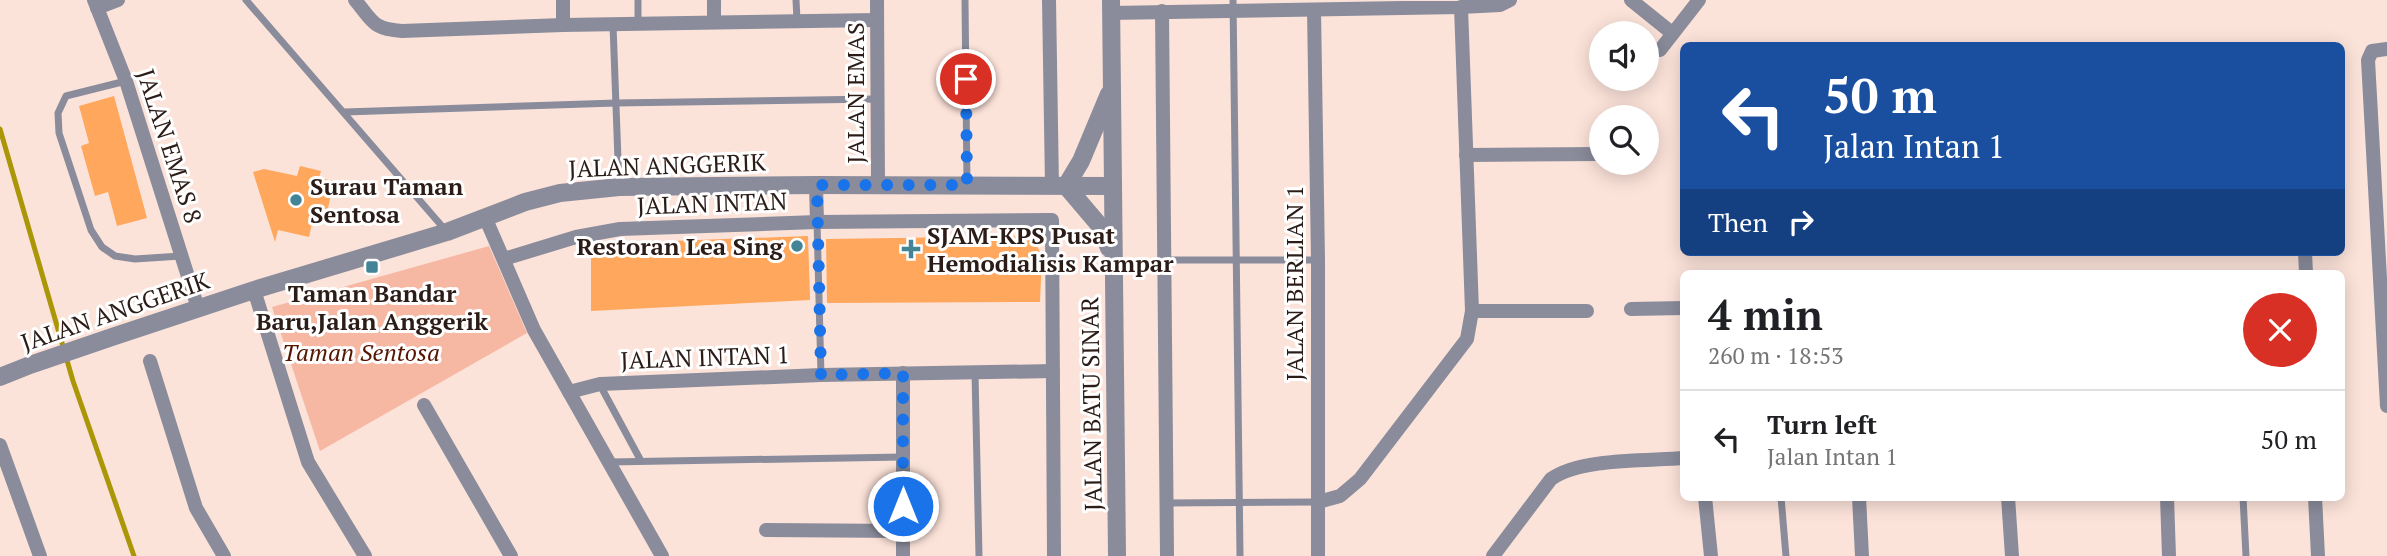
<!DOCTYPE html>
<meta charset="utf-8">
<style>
body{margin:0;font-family:"PT Serif",serif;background:#f2f2f2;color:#202124;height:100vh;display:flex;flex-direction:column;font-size:26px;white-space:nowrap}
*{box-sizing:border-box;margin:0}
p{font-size:23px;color:#757577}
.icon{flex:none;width:38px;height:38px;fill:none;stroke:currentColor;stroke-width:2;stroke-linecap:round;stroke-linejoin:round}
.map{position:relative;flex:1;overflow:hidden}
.drawer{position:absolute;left:1680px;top:270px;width:665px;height:231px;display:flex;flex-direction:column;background:#fff;border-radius:10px;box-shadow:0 4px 18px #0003}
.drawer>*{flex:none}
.banner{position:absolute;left:1680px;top:42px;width:665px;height:214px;border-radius:10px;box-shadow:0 4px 18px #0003;background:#1a4fa0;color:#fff;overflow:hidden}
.controls{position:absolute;left:1589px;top:21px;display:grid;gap:14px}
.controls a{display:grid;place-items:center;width:70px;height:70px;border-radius:50%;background:#fff;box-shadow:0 4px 18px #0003;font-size:35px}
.pin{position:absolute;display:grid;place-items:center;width:60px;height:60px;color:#fff;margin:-30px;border:4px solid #fff;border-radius:50%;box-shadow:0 2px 7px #0007}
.me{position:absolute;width:77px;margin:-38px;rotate:0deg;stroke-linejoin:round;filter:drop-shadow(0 0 5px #0008)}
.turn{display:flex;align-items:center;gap:24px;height:147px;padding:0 28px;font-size:32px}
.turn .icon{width:91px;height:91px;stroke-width:2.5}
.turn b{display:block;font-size:49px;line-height:60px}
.then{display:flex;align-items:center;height:66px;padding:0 28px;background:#0003;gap:14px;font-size:26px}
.round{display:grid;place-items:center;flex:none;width:74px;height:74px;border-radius:37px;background:#f2f2f2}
.headline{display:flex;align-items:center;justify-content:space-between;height:119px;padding:0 28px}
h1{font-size:42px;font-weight:600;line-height:52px}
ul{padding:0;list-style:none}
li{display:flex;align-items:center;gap:21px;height:98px;padding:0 28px;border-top:2px solid #e0e0e0}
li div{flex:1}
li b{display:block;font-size:26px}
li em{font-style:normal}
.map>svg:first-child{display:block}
</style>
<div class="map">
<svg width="2387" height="556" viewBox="0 0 2387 556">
<rect width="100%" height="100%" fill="#fce3da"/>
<!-- green -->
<polygon fill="#f6b8a3" points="489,246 527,333 320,451 272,307"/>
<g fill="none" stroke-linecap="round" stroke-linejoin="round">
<!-- stream -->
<polyline stroke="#ab9607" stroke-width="5" points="0,129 73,381 134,556"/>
</g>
<!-- building -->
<g fill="#ffa75c">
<polygon points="114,96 147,218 117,226 108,192 95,196 81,146 89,143 79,106"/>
<polygon points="300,166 321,171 319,178 334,181 325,222 313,219 309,237 278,230 275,242 253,172 264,169 297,176"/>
<polygon points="808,236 810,300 591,311 591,244"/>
<polygon points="1032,236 1042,256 1040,302 827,303 826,239"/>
</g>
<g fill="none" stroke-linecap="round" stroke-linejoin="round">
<!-- service -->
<g stroke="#8a8c9b" stroke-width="7">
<polyline points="246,0 447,232"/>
<polyline points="638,0 638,23"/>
<polyline points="796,0 797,20"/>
<polyline points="965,0 967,185"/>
<polyline points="1233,0 1240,556"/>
<polyline points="613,25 619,187"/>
<polyline points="126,81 66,96 58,113 59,133 91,230 102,247 115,256 135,259 181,256"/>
<polyline points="345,112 616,103 877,99"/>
<polyline points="817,222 821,375"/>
<polyline points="1165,260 1318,260"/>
<polyline points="975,373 979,556"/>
<polyline points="600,385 641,461"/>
<polyline points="610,462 903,457"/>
<polyline points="1781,497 1786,556"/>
<polyline points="2243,497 2246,556"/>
<polyline points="1167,503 1318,502"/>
</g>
<!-- minor -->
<g stroke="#8a8c9b" stroke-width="14">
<polyline points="94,0 126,81 198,308"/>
<path d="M 355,0 C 373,21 372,29 402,31 L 563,25 L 877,20"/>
<polyline points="563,0 563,25"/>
<polyline points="714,0 714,22"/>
<polyline points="877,0 878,185"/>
<polyline points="1049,0 1052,186"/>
<polyline points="1631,0 1672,33"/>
<polyline points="97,8 118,0"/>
<polyline points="1314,10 1318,260 1318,556"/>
<polyline points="1162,11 1167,556"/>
<polyline points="1111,13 1461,7 1500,5 1510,0"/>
<polyline points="2387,49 2372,51 2368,60 2387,406"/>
<polyline points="1660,50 1699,0"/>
<polyline points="1466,155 1601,154"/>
<polyline points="816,185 817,222"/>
<polyline points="485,217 534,330 662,556"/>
<polyline points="2305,252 2306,273"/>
<polyline points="504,259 576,237 620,229 817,222 1052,220 1054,556"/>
<polyline points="254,290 308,462 365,556"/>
<polyline points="1631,309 1684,308"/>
<polyline points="1472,311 1587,311"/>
<polyline points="150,361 196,508 224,556"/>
<polyline points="569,392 600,384 821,375 1053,371"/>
<polyline points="424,405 511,556"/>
<polyline points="0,445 40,556"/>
<polyline points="1705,497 1711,556"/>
<polyline points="1859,497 1862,556"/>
<polyline points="2008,497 2012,556"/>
<polyline points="2167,497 2169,556"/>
<polyline points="2315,497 2318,556"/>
<polyline points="1318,502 1340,496 1360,479 1467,339 1472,311 1461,7"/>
<polyline points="766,530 903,531"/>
<polyline points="903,556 903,373"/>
<path d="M 1493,556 L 1551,479 C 1580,458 1646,461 1684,458"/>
</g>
<!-- tertiary -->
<g stroke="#8a8c9b" stroke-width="18">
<polyline points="1111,0 1117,556"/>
<polyline points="1066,186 1081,161 1109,94"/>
<polyline points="1066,186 1100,226 1109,248"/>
<polyline points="0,377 30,365 112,337 254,290 447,232 525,202 560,193 619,187 816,185 1113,186"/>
</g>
</g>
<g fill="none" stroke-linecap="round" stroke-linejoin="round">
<!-- route -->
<polyline stroke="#1a73e8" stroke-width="12" stroke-dasharray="0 21.6" points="903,506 903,373 821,375 817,185 967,185 966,79"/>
</g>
<!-- markers -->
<g fill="#438497" stroke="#fff" stroke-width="2.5">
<circle cx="296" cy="200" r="7"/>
<circle cx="797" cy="246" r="7"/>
<path d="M907.5 238.5h7v7h7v7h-7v7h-7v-7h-7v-7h7z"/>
<rect x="365" y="260" width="14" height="14" rx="3.5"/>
</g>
<g text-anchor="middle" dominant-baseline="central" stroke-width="6" stroke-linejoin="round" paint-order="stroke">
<!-- street labels -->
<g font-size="24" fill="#2b1c17" stroke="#fff">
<text transform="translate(855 93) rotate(-90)">JALAN EMAS</text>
<text transform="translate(170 146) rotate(72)">JALAN EMAS 8</text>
<text transform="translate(667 165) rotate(-2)">JALAN ANGGERIK</text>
<text transform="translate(712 203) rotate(-2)">JALAN INTAN</text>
<text transform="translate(1294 283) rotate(-90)">JALAN BERLIAN 1</text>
<text transform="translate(115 311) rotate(-19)">JALAN ANGGERIK</text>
<text transform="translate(705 357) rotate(-2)">JALAN INTAN 1</text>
<text transform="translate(1091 404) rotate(-91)">JALAN BATU SINAR</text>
</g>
<!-- poi labels -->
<g font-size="24" font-weight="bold" fill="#2b1c17" stroke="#fff" text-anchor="start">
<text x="310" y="186">Surau Taman<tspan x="310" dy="28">Sentosa</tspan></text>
<text x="927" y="235">SJAM-KPS Pusat<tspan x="927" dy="28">Hemodialisis Kampar</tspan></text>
<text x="783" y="246" text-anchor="end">Restoran Lea Sing</text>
<text x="372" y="293" text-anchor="middle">Taman Bandar<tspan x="372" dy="28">Baru,Jalan Anggerik</tspan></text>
</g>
<!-- park labels -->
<g font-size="24" font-style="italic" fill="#551500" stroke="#fff">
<text x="361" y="352">Taman Sentosa</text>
</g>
</g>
</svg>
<div class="controls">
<a><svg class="icon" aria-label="sound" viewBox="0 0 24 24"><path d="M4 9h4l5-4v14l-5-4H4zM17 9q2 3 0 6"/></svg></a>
<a><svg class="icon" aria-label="search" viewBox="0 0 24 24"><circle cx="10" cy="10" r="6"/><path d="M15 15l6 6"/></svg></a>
</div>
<div class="pin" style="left:966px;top:79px;background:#d93025"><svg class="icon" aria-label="arrive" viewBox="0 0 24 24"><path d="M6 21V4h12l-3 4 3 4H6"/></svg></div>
<svg class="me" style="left:903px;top:506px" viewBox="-20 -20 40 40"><circle r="17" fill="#1a73e8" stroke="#fff" stroke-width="3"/><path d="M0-11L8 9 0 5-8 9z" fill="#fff"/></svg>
<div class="banner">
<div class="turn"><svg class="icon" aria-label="left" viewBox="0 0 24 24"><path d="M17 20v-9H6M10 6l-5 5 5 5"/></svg><div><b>50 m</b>Jalan Intan 1</div></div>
<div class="then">Then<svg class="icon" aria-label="right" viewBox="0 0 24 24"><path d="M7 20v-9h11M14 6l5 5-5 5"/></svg></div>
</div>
<section class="drawer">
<div class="headline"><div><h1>4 min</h1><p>260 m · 18:53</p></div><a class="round" style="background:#d93025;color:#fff"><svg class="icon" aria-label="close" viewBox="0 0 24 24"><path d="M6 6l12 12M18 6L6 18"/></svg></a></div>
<ul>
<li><svg class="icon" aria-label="left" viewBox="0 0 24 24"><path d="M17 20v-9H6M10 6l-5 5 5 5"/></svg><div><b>Turn left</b><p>Jalan Intan 1</p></div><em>50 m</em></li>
</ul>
</section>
</div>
